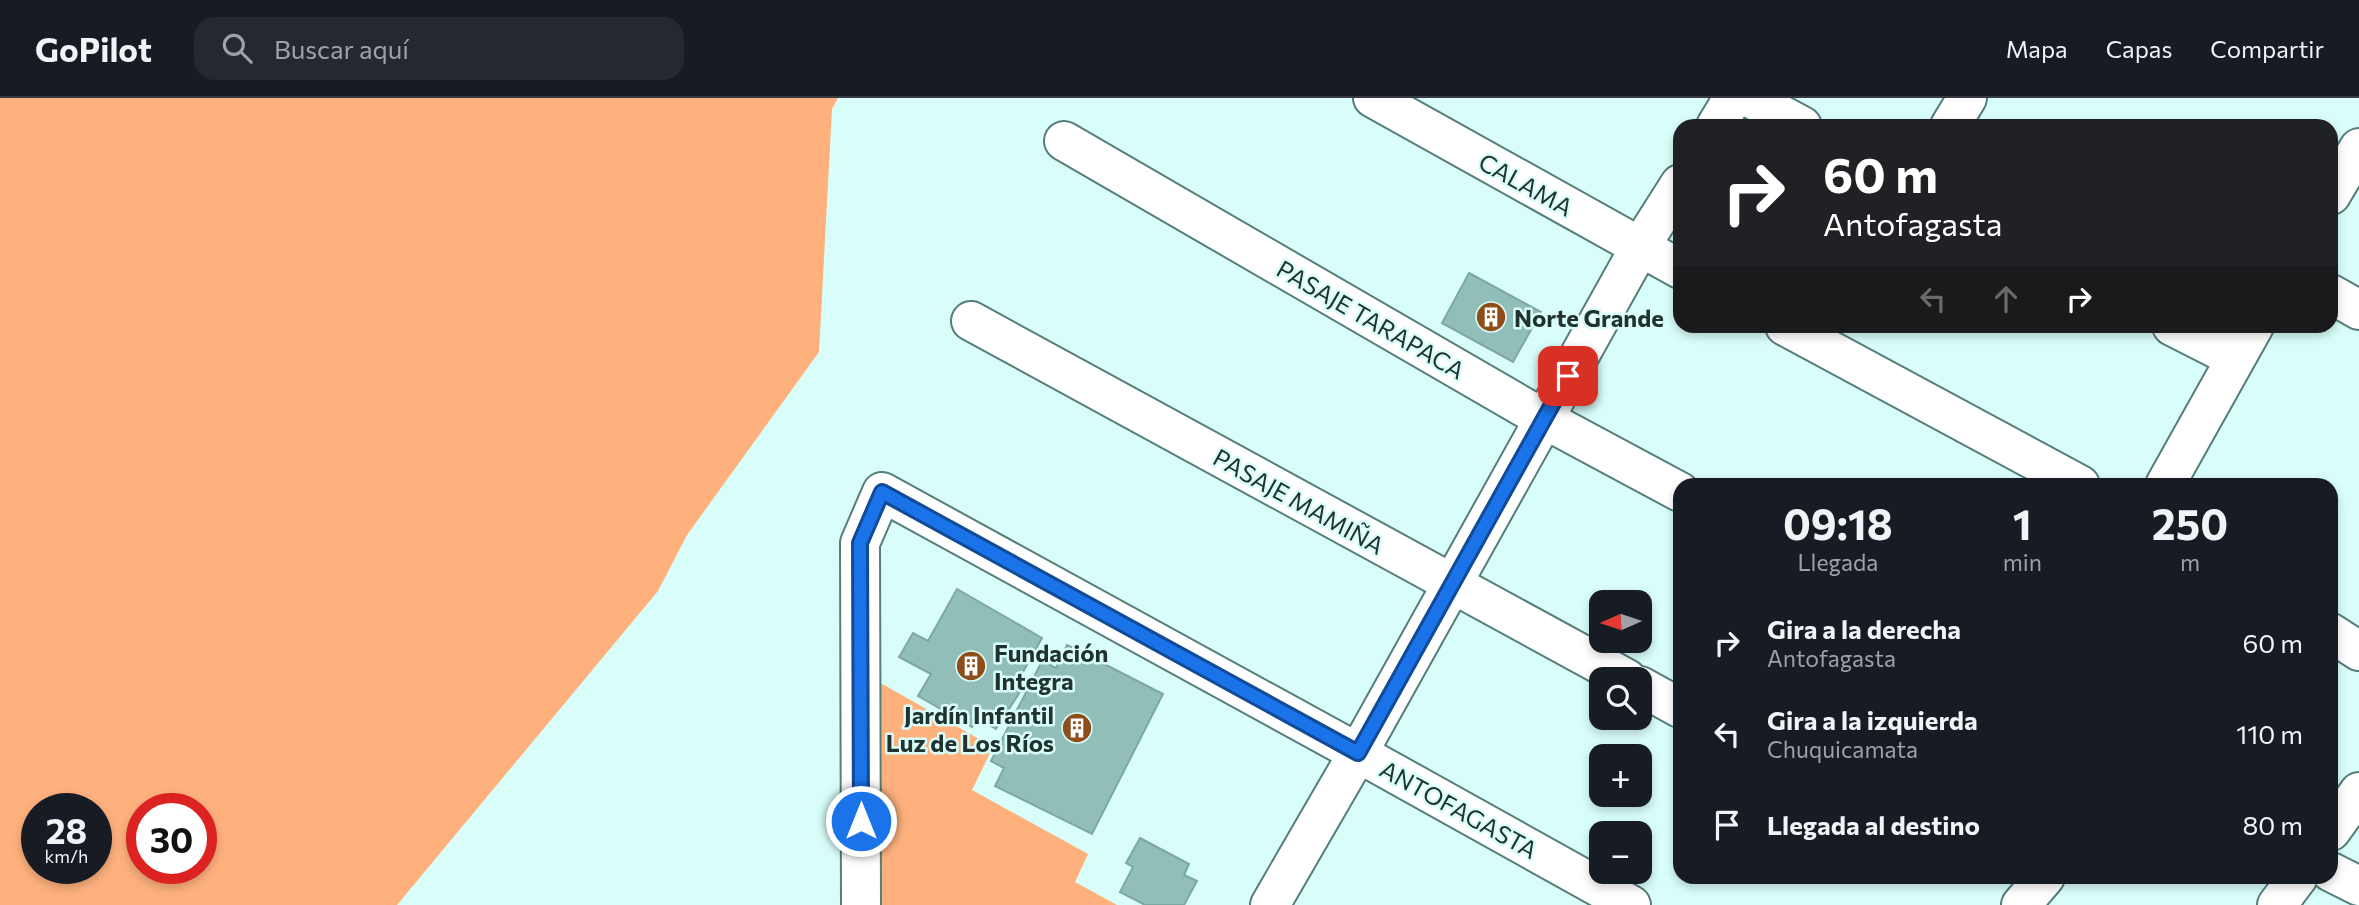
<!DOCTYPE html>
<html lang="es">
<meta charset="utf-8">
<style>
body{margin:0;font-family:Commissioner,sans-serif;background:#242831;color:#f1f3f6;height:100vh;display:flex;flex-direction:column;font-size:26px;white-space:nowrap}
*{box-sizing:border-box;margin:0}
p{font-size:23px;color:#9ea1a6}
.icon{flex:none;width:38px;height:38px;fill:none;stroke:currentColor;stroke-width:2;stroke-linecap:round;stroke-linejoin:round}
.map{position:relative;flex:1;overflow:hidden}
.sheet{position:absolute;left:1673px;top:380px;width:665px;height:406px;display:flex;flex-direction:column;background:#171b24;border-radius:21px;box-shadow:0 4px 10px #0003}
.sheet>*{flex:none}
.guide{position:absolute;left:1673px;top:21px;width:665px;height:214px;border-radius:21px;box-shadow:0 4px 10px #0003;background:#202124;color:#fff;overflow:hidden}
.needle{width:46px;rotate:267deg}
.buttons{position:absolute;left:1589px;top:492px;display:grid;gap:14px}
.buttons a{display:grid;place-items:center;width:63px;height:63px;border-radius:14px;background:#171b24;box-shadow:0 4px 10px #0003;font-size:35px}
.speed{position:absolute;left:21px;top:695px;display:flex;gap:14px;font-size:35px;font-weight:700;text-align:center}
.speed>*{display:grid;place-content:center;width:91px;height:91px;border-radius:50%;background:#171b24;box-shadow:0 4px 10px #0003;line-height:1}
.speed small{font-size:18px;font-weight:400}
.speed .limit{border:10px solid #d22;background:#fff;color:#111}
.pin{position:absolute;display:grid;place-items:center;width:60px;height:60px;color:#fff;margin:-30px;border-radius:14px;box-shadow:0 4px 10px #0006}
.me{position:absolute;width:77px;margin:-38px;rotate:0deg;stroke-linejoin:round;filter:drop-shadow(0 0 5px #0008)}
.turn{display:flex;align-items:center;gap:24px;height:147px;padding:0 35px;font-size:32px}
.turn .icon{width:91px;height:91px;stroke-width:2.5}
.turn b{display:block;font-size:49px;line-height:60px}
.lanes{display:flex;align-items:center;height:66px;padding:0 35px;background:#0003;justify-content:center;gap:35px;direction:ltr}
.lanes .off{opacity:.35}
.eta{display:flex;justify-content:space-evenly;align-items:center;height:119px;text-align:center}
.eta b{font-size:42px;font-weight:700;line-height:49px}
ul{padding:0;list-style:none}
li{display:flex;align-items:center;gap:21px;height:91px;padding:0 35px}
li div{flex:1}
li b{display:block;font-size:26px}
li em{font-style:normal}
header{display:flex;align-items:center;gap:42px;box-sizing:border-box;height:98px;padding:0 35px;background:#171b24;border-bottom:2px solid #363941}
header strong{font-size:33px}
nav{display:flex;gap:38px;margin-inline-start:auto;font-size:24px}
.search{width:490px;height:63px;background:#242831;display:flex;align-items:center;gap:18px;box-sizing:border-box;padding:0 24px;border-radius:21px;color:#9ea1a6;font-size:26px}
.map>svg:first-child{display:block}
</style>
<header>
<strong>GoPilot</strong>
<div class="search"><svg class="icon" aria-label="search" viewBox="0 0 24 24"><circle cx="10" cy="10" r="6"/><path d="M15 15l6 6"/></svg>Buscar aquí</div>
<nav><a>Mapa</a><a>Capas</a><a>Compartir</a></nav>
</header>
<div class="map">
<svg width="2359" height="807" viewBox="0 0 2359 807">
<rect width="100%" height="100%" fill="#d9fefa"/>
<!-- green -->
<g fill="#feb17d" fill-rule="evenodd">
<path d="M 0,0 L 838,0 L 832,11 L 819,254 L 687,437 L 658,493 L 397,807 L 0,807 ZM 37,710 L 96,710 L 96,770 L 37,770 ZM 142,710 L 201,710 L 201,770 L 142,770 Z"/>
<polygon points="870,581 886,588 993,649 972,692 1088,756 1075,784 1117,807 871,807"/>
</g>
<!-- building -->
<g fill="#92beba" stroke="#7ca8a4" stroke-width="2">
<polygon points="1469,175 1541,214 1513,264 1442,225"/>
<polygon points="957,491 1042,540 1014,590 1020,594 996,631 977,620 972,629 918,598 931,576 899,559 913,535 928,543"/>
<polygon points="1067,547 1163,596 1092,736 995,688 1004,670 991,663 1042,563 1056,570"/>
<polygon points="1140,740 1189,766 1184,777 1197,783 1184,807 1145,807 1120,794 1133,769 1126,765"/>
</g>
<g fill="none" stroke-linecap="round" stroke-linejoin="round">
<!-- minor casing -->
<g stroke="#547e7b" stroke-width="42">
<g id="minor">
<polyline points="1373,0 1680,171"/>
<polyline points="1750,0 1802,28"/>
<polyline points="1950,28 1967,0"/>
<polyline points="1064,43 1544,321 1680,394"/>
<polyline points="2331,97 2359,50"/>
<polyline points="2331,196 2359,212"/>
<polyline points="971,223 1627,581"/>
<polyline points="1785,228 2080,387"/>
<polyline points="2172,228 2235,260"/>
<polyline points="2165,387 2254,228"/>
<polyline points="2331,535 2359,553"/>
<polyline points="1640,588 1680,610"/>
<polyline points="2331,733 2359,694"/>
<polyline points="2331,774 2359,788"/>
<polyline points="861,807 860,445 882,394 1358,655 1270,807"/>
<polyline points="2021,807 2045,779"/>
<polyline points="2277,807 2298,779"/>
</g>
</g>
<!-- tertiary casing -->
<g stroke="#547e7b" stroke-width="42">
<g id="tertiary">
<polyline points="1716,28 1733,0"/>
<polyline points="1631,807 1358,655 1640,149 1680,86"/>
</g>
</g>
<!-- minor -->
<use href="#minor" stroke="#fff" stroke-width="38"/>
<!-- tertiary -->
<use href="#tertiary" stroke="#fff" stroke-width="38"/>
</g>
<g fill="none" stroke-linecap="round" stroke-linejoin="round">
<!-- route casing -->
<g stroke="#114b97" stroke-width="18">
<polyline id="route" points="861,723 860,445 882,394 1358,655 1568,278"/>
</g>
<!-- route -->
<use href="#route" stroke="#1a73e8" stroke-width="12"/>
</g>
<!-- icons -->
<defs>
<g id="building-disc" transform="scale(1.575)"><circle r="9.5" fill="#8e4d19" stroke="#d9fefa"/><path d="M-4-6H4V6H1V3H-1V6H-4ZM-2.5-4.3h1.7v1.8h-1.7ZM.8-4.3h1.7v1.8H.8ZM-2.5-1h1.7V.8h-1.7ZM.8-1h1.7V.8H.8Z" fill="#fff"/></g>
</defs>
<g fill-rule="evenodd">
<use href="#building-disc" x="1491" y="219"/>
<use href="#building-disc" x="971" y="568"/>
<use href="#building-disc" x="1077" y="630"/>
</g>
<g text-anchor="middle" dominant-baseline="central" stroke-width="5" stroke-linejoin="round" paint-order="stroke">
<!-- street labels -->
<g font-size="24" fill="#213331" stroke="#d9fefa">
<text transform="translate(1526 86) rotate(29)">CALAMA</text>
<text transform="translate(1371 221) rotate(30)">PASAJE TARAPACA</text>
<text transform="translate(1299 403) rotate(29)">PASAJE MAMIÑA</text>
<text transform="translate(1459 711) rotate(29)">ANTOFAGASTA</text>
</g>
<!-- poi labels -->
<g font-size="24" font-weight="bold" fill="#213331" stroke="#d9fefa" text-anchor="start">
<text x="1514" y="219">Norte Grande</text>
<text x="994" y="554">Fundación<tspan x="994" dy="28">Integra</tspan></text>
<text x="1054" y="616" text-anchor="end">Jardín Infantil<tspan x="1054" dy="28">Luz de Los Ríos</tspan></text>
</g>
</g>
</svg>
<div class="buttons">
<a><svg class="needle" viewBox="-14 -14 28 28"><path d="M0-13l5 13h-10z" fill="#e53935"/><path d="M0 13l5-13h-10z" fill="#9ea1a6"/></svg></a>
<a><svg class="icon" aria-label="search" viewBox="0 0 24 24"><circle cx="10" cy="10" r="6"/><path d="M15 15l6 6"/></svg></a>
<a>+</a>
<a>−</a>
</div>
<div class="speed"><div>28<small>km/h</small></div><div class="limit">30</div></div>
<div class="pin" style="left:1568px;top:278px;background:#d93025"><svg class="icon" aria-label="arrive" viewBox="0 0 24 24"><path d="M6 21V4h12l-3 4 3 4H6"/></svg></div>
<svg class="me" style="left:861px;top:723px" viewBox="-20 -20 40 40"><circle r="17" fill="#1a73e8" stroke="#fff" stroke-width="3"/><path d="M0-11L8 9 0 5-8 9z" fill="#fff"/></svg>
<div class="guide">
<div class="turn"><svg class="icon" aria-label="right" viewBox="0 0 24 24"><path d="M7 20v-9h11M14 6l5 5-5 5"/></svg><div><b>60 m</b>Antofagasta</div></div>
<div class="lanes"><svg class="icon off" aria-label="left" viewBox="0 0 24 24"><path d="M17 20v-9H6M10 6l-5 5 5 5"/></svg><svg class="icon off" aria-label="ahead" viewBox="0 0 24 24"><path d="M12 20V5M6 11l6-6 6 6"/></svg><svg class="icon" aria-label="right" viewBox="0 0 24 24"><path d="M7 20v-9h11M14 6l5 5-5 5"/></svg></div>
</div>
<section class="sheet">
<div class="eta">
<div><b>09:18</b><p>Llegada</p></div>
<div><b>1</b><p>min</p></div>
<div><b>250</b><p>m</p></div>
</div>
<ul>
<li><svg class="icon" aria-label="right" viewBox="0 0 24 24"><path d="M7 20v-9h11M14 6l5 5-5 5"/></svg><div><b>Gira a la derecha</b><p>Antofagasta</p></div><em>60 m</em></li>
<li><svg class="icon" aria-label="left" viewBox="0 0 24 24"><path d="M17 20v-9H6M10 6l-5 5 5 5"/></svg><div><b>Gira a la izquierda</b><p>Chuquicamata</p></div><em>110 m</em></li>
<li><svg class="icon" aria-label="arrive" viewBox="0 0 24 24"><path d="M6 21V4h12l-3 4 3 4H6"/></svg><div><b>Llegada al destino</b></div><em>80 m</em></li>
</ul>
</section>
</div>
